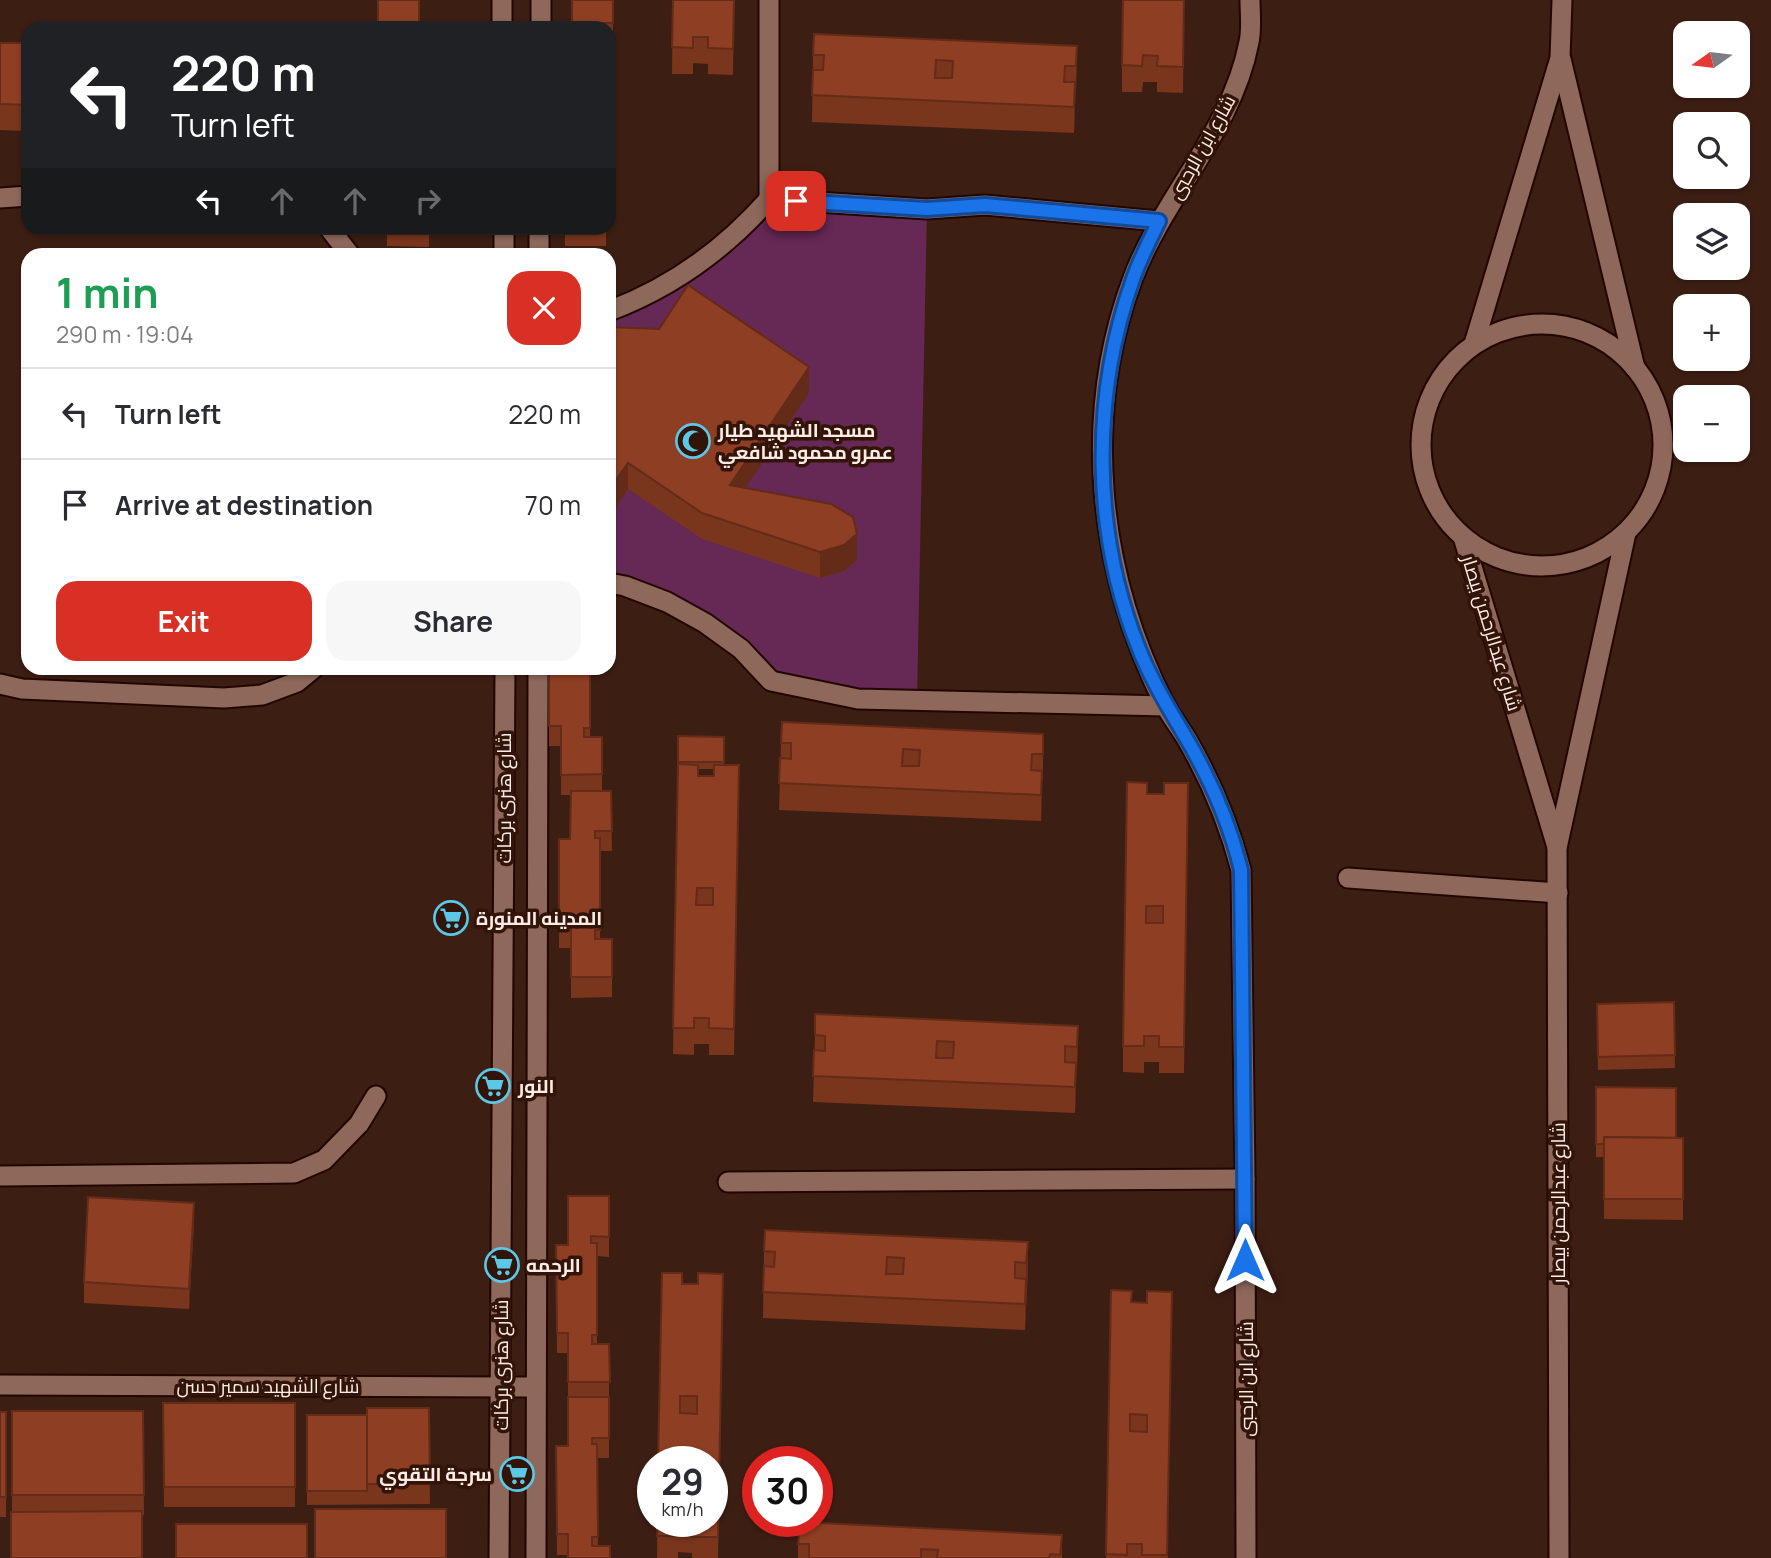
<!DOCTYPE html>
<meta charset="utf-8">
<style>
body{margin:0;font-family:Manrope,Cairo,sans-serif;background:#f7f7f7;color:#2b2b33;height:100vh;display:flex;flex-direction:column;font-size:26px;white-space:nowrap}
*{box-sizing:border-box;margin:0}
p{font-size:23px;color:#7c7c81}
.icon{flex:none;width:38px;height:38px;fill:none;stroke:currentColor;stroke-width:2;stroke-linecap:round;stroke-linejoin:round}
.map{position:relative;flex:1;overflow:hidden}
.sheet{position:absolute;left:21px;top:248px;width:595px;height:427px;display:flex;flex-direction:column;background:#fff;border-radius:21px;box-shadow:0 2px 5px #0004}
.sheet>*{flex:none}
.banner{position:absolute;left:21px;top:21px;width:595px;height:214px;border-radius:21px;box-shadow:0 2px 5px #0004;background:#202124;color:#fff;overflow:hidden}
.needle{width:46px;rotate:256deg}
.controls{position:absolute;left:1673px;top:21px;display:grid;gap:14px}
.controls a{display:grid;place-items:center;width:77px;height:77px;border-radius:14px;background:#fff;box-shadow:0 2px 5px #0004;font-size:35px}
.speed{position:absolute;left:637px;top:1446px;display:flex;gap:14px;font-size:35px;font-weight:700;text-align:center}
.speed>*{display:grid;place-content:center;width:91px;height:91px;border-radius:50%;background:#fff;box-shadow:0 2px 5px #0004;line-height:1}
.speed small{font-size:18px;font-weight:400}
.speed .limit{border:10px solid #d22;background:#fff;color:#111}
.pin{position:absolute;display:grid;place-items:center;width:60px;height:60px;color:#fff;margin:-30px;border-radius:14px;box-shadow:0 4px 10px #0006}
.me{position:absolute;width:77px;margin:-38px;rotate:0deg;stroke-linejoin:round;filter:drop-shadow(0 0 5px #0008)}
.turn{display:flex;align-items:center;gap:24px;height:147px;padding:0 35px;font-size:32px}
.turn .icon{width:91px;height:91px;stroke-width:2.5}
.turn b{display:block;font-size:49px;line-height:60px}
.lanes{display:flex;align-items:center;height:66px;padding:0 35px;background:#0003;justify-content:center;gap:35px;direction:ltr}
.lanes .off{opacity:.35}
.round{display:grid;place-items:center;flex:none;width:74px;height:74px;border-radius:21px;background:#f7f7f7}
.overview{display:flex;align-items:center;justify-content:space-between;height:119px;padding:0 35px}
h1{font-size:42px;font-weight:700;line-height:52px;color:#1e9e55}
.cta{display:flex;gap:14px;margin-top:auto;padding:14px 35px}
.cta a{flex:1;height:80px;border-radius:21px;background:#d93025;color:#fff;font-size:28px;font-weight:700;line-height:80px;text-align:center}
.cta a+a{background:#f7f7f7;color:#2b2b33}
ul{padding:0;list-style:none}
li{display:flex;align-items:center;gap:21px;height:91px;padding:0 35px;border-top:2px solid #e1e1e2}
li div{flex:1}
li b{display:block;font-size:26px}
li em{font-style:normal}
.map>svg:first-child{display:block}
</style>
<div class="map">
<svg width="1771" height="1558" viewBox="0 0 1771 1558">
<rect width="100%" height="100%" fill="#3d1e13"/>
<!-- green -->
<polygon fill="#662855" points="769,199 927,209 917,700 771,681 741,649 609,583 609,311 636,301"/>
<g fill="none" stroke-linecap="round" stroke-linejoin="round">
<!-- minor casing -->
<g stroke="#220601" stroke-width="23">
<g id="minor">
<polyline points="502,0 502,28"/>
<polyline points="769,0 769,199"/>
<polyline points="541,28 541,0"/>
<polyline points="1561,59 1635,368"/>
<polyline points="0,198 28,196"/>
<polyline points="329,228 351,256"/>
<polyline points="504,228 504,256"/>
<polyline points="539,256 539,228"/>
<path d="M 609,311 C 673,287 724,250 769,199 L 927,209 L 985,205 L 1159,221"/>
<circle cx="1542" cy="445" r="121"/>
<polyline points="1474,344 1560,58 1562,0"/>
<polyline points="1463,537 1557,847"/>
<polyline points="609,583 625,586 667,602 705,623 741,649 771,681 858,699 1166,706"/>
<polyline points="0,684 22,689 224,698 262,695 297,682 314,668"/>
<polyline points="1348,878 1558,893"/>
<polyline points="0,1176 294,1173 324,1160 359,1124 376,1096"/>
<polyline points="728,1182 1245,1179"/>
<polyline points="0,1385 536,1387"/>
<polyline points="499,1558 505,668"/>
<polyline points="536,1558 538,668"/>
<path d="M 1246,1558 L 1245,1179 L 1241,870 C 1229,824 1213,785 1189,743 C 1182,730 1171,717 1164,703 C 1098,572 1081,417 1133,278 C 1164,196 1232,131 1249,42 C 1252,29 1250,13 1250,0"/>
<polyline points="1559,1558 1557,848 1626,533"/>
</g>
</g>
<!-- minor -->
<use href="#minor" stroke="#8d685b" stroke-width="19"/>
</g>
<!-- wall -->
<g fill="#7a351d" fill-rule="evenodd">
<rect x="378" y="0" width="41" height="28"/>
<polygon points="572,0 613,0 613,43 609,43 609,28 572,28"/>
<polygon points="673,0 734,0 733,75 708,74 708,64 693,63 693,74 672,74"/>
<polygon points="1184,0 1183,93 1157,92 1157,82 1143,82 1142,92 1122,92 1122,65"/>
<polygon points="0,43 28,43 28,131 0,130"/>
<polygon points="1077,46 1074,133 812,122 813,55"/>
<polygon points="387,228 429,228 429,247 387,246"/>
<rect x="565" y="228" width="41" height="18"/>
<polygon points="609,327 809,393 745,488 857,560 844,571 820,578 702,539 628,489"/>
<polygon points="549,668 590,668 590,737 602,737 602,791 611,791 612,851 600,851 600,939 612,939 612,997 571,998 571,948 559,948 559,839 570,839 571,795 561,795 561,746 549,746"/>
<polygon points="1043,734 1043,781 1042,780 1041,821 779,810 781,743"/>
<path d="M 678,736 L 724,737 L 724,765 L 739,765 L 734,1055 L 709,1055 L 709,1044 L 694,1044 L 694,1055 L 673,1054 ZM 698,769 L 714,769 L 714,776 L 698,776 Z"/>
<polygon points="1188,783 1184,1073 1159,1073 1159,1062 1144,1062 1144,1073 1123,1072 1123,1046 1147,794 1164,794"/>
<polygon points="1674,1002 1675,1068 1598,1070 1597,1004"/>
<polygon points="1078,1026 1075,1113 813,1102 815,1035"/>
<polygon points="1596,1087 1676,1138 1683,1138 1683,1220 1604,1219 1604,1157 1596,1157"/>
<polygon points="609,1196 609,1257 597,1256 597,1344 609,1344 609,1458 597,1458 598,1546 568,1555 557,1555 556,1446 568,1446 568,1353 557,1353 556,1245 568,1245"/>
<polygon points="194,1223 189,1309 84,1303 84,1282"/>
<polygon points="1028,1242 1028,1269 1025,1330 763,1318 764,1251"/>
<polygon points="682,1284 723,1300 718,1558 692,1558 692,1553 678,1552 678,1558 657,1558 658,1461"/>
<polygon points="1111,1290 1132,1302 1168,1558 1106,1558"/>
<polygon points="163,1403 295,1403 295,1507 164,1507"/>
<polygon points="429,1408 430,1504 307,1505 307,1415 367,1415"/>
<polygon points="12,1411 143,1411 144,1515 12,1512"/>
<rect x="0" y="1412" width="6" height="105"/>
<polygon points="1062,1535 1062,1558 798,1558 798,1544"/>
</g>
<!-- shaded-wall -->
<g fill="#632b18">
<polygon points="1077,46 1077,72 1076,92 1076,66"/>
<polygon points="1075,82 1075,109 1074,133 1074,107"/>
<polygon points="809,367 809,393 730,511 730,485"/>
<polygon points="628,463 628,489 609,517 609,490"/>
<polygon points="857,534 857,560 844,571 820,578 820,552"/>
<polygon points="1042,771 1042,797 1041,821 1041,795"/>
<polygon points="1078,1026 1078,1052 1077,1073 1077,1047"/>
<polygon points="1076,1063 1076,1089 1075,1113 1075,1087"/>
<polygon points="194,1203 194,1223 189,1309 189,1289"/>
<polygon points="1028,1242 1028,1269 1026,1289 1026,1263"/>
<polygon points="1026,1279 1026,1305 1025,1330 1025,1304"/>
</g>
<!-- building -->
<g fill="#8e3e22" stroke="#632b18" stroke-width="2" fill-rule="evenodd">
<rect x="378" y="0" width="41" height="23"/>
<rect x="572" y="0" width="41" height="23"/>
<polygon points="673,0 734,0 733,49 708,48 708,37 693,37 693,48 672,47"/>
<polygon points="1123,0 1184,0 1183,67 1157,66 1158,56 1143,55 1142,66 1122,65"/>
<path d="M 814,34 L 1077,46 L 1076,66 L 1065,66 L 1064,82 L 1075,82 L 1074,107 L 812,95 L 813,70 L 823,70 L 824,55 L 813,55 ZM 936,60 L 953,61 L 952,78 L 935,78 Z"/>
<polygon points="0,43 28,43 28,105 0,104"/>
<polygon points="688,285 809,367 730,485 831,504 853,517 857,534 844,545 820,552 702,513 628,463 609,490 609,327 659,329"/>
<polygon points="549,668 590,668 590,728 584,728 584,737 602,737 602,774 561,775 561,726 549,726"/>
<path d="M 782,722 L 1043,734 L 1043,754 L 1032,754 L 1031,770 L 1042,771 L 1041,795 L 779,783 L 780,758 L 791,759 L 791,743 L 781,743 ZM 903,749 L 920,750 L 919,766 L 902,766 Z"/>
<polygon points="678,736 724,737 724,762 678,762"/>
<path d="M 678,764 L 698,765 L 698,776 L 714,776 L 714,765 L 739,765 L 734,1029 L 709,1028 L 709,1018 L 694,1018 L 694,1028 L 673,1028 ZM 697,888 L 713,888 L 713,905 L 696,905 Z"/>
<path d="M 1127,782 L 1147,783 L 1147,794 L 1164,794 L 1164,783 L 1188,783 L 1184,1047 L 1159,1047 L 1159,1036 L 1144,1036 L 1144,1046 L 1123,1046 ZM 1146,906 L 1163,906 L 1163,923 L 1146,923 Z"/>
<polygon points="571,791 611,791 612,831 595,831 595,838 600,838 600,930 595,930 595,939 612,939 612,977 571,977 571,928 559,928 559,839 570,839"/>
<polygon points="1674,1002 1675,1055 1598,1057 1597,1004"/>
<path d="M 815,1014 L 1078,1026 L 1077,1047 L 1065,1046 L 1065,1062 L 1076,1063 L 1075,1087 L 813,1076 L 814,1050 L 825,1051 L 825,1036 L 815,1035 ZM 937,1041 L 954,1042 L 953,1058 L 936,1058 Z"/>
<polygon points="1596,1087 1676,1088 1676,1138 1604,1137 1604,1144 1596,1144"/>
<polygon points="1604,1137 1683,1138 1683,1199 1604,1199"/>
<polygon points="568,1196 609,1196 609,1237 591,1236 591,1243 597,1243 597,1335 592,1335 592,1344 609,1344 610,1382 568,1382 568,1333 557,1333 556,1245 568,1245"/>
<polygon points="88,1197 194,1203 189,1289 84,1282"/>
<path d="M 765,1230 L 1028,1242 L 1026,1263 L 1015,1262 L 1015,1278 L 1026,1279 L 1025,1304 L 763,1292 L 764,1266 L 774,1267 L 775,1252 L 764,1251 ZM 887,1257 L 904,1258 L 903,1274 L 886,1274 Z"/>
<path d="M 662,1273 L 682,1273 L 682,1284 L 698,1284 L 698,1273 L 723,1274 L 718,1537 L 692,1537 L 693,1526 L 678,1526 L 678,1536 L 657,1536 L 657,1521 L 712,1521 L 712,1461 L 658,1461 ZM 680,1396 L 697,1396 L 697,1414 L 680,1413 Z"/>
<path d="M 1111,1290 L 1132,1291 L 1131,1302 L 1147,1303 L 1147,1291 L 1172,1292 L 1167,1555 L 1142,1555 L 1142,1544 L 1127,1544 L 1127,1555 L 1106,1554 ZM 1130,1414 L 1147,1415 L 1147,1432 L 1130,1431 Z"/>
<polygon points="568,1397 609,1397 609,1438 592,1438 592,1444 597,1444 598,1537 592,1537 592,1546 610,1546 610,1558 568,1558 568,1534 557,1534 556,1446 568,1446"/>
<polygon points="163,1403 295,1403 295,1487 164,1487"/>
<polygon points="367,1408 429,1408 430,1484 367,1484"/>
<polygon points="12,1411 143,1411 144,1495 12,1495"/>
<rect x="0" y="1412" width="6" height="85"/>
<rect x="307" y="1415" width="60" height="76"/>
<rect x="315" y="1509" width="131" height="49"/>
<polygon points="142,1511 142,1558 11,1558 11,1512"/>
<polygon points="800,1522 1062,1535 1060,1555 1050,1554 1049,1558 937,1558 938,1550 921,1549 921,1558 809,1558 809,1544 798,1544"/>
<rect x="176" y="1524" width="131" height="34"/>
</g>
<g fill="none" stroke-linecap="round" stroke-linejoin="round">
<!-- route casing -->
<g stroke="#114b97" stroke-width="18">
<path id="route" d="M 796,201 L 927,209 L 985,205 L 1159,221 C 1150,240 1140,259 1133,279 C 1091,397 1092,532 1139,649 C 1152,682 1171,712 1189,743 C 1212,783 1230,825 1241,870 L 1245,1260"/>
</g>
<!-- route -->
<use href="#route" stroke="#1a73e8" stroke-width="12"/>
</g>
<!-- icons -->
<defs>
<g id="mosque-ring" transform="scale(1.75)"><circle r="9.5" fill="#321409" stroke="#5bc8e7" stroke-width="1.5"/><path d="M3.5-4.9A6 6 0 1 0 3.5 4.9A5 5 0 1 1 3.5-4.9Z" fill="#5bc8e7"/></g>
<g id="supermarket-ring" transform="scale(1.75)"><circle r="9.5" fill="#321409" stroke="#5bc8e7" stroke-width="1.5"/><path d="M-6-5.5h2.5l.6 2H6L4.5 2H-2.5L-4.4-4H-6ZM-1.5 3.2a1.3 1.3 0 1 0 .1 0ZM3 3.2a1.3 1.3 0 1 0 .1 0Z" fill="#5bc8e7"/></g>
</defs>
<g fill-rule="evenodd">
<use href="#mosque-ring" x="693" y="441"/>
<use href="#supermarket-ring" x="451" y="918"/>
<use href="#supermarket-ring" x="493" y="1086"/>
<use href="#supermarket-ring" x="502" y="1265"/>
<use href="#supermarket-ring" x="517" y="1474"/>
</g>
<g text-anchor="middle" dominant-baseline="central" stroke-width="7" stroke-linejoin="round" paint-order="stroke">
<!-- street labels -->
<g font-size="19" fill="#fdece6" stroke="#321409">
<text transform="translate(1202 147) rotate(-61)">شارع ابن الرحبى</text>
<text transform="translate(1492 633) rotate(73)">شارع عبدالرحمن بيصار</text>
<text transform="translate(504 798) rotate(-90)">شارع هنرى بركات</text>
<text transform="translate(1558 1203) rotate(-90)">شارع عبدالرحمن بيصار</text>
<text transform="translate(501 1365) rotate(-90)">شارع هنرى بركات</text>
<text transform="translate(1246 1379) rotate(-90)">شارع ابن الرحبى</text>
<text x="268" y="1386">شارع الشهيد سمير حسن</text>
</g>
<!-- poi labels -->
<g font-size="19" font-weight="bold" fill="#fdece6" stroke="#321409" text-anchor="start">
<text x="718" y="430">مسجد الشهيد طيار<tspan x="718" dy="22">عمرو محمود شافعي</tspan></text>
<text x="476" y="918">المدينه المنورة</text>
<text x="518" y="1086">النور</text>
<text x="526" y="1265">الرحمه</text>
<text x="492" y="1474" text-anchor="end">سرجة التقوي</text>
</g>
</g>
</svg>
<div class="controls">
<a><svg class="needle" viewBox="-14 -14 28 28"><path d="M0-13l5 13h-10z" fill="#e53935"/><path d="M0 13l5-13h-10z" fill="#7c7c81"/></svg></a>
<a><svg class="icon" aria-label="search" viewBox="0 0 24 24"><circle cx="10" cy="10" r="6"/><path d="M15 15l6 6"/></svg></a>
<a><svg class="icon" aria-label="layers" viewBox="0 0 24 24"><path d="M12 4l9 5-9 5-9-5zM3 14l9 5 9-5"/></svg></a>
<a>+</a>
<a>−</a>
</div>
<div class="speed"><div>29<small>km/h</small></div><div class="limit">30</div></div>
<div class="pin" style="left:796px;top:201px;background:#d93025"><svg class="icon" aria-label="arrive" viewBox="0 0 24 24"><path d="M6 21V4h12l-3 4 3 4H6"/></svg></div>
<svg class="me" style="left:1245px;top:1260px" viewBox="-20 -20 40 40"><path d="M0-17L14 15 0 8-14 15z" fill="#1a73e8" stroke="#fff" stroke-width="4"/></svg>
<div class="banner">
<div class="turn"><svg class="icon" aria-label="left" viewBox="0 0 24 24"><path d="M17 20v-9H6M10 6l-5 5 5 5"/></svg><div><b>220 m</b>Turn left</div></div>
<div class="lanes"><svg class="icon" aria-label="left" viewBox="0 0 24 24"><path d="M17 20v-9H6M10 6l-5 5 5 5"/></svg><svg class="icon off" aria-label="ahead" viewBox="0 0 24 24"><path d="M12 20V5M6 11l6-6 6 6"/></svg><svg class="icon off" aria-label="ahead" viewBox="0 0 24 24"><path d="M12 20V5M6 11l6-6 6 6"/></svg><svg class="icon off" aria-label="right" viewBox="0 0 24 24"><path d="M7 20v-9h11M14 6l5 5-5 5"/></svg></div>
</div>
<section class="sheet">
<div class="overview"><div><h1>1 min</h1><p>290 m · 19:04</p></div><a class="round" style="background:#d93025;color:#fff"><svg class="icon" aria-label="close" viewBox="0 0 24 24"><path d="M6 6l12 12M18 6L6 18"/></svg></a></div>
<ul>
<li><svg class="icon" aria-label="left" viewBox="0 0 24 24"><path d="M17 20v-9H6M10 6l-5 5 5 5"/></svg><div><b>Turn left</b></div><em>220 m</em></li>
<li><svg class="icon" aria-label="arrive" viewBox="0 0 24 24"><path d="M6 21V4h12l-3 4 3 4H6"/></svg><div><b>Arrive at destination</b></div><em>70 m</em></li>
</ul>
<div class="cta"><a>Exit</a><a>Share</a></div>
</section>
</div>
